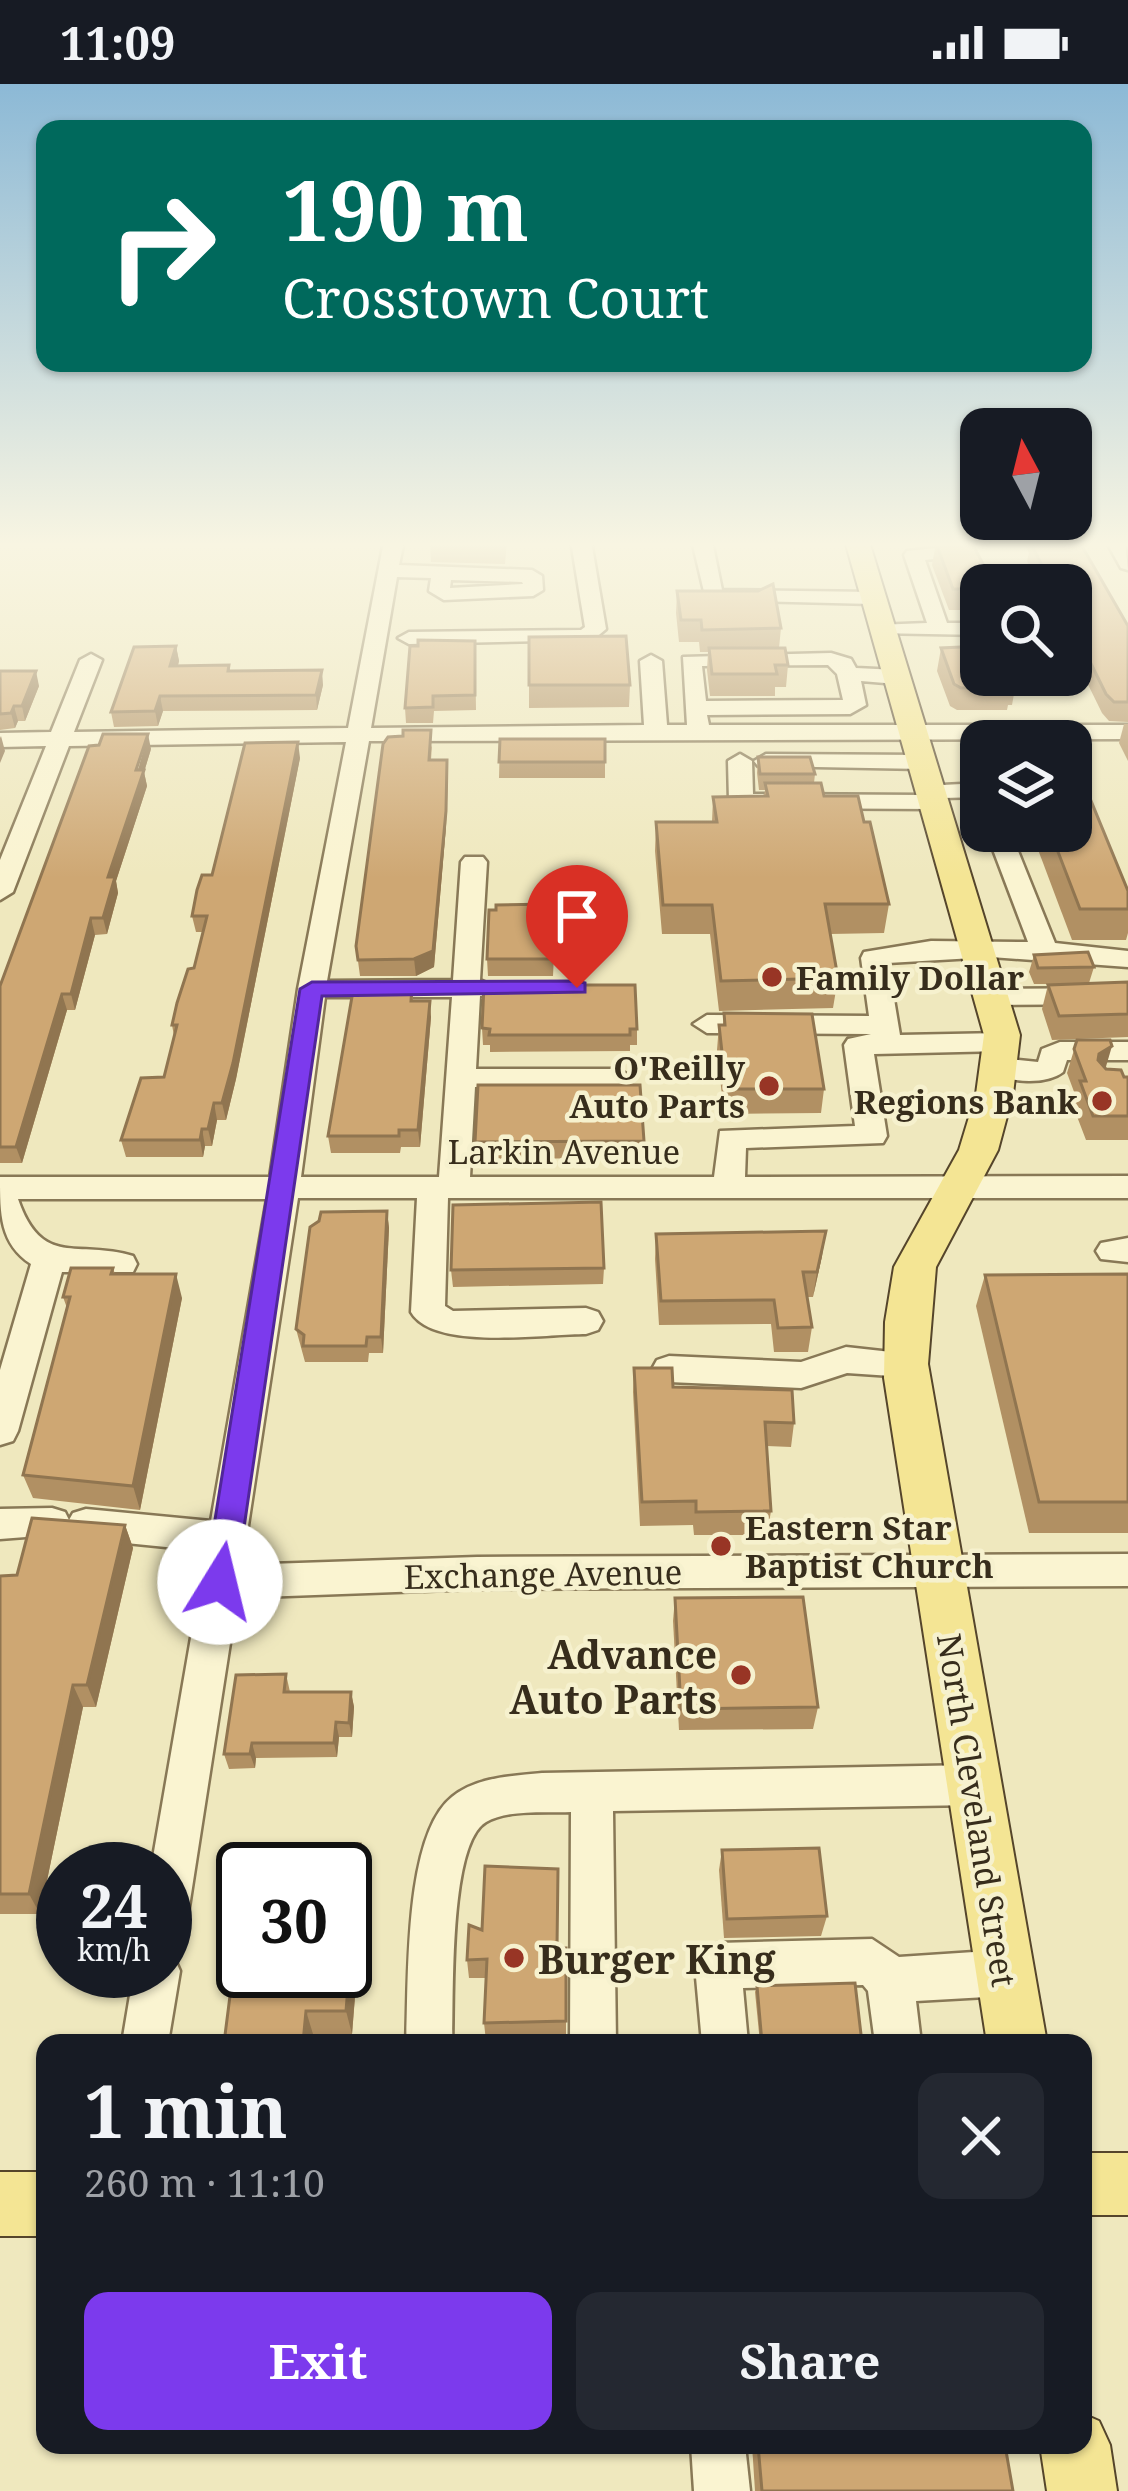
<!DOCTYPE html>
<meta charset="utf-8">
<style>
body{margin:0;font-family:"Noto Serif",serif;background:#242831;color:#f1f3f6;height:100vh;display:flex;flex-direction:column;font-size:45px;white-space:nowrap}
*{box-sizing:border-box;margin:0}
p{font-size:39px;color:#9ea1a6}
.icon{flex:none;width:66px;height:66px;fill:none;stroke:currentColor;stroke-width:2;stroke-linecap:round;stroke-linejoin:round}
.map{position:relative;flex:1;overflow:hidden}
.side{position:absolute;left:36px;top:1950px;width:1056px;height:420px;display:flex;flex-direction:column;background:#171b24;border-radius:24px;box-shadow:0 3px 9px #0004}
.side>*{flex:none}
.hud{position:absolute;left:36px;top:36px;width:1056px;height:252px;border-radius:24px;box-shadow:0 3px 9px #0004;background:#00695c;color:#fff;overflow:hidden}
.needle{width:78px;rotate:353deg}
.fabs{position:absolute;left:960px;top:324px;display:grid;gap:24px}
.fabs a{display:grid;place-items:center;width:132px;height:132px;border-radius:24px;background:#171b24;box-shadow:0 3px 9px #0004;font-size:60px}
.speed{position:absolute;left:36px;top:1758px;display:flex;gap:24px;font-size:60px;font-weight:700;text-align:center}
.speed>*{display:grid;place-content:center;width:156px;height:156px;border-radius:50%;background:#171b24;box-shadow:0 3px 9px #0004;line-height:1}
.speed small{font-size:30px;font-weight:400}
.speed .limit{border:6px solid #111;border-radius:18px;background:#fff;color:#111}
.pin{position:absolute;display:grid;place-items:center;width:102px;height:102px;color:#fff;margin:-123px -51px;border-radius:50% 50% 50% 0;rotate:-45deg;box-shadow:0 0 12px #0007}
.pin .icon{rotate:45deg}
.me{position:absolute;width:132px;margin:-66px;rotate:9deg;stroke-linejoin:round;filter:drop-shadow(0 0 9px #0008)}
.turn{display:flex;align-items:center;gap:42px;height:252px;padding:0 48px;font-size:54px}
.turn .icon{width:156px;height:156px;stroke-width:2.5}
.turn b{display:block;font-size:84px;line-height:102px}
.round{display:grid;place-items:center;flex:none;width:126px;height:126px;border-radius:24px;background:#242831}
.head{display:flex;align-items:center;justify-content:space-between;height:204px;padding:0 48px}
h1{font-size:72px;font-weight:700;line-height:90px}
.primary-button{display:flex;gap:24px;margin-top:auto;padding:24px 48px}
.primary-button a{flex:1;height:138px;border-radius:24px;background:#7c3aed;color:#fff;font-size:48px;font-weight:700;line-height:138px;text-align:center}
.primary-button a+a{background:#242831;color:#f1f3f6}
.status{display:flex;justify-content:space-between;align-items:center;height:84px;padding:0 60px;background:#171b24;direction:ltr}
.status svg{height:33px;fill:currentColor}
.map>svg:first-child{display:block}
</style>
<div class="status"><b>11:09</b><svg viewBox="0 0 49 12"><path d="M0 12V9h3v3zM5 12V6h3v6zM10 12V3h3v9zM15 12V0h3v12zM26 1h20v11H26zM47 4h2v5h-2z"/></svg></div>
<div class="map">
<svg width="1128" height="2407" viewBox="0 0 1128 2407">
<rect width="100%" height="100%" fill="#efe8be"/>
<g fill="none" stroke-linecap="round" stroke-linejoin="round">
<!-- minor casing -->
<g stroke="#887856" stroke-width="5">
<g id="minor">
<path d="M 384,457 L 404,457 L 399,481 L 532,486 L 542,492 L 543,506 L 533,512 L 444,516 L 429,507 L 431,494 L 397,493 L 371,644 L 644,641 L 640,577 L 651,571 L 662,577 L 667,641 L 687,641 L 683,573 L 831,569 L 851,575 L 856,584 L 897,586 L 908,593 L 897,600 L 861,597 L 866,621 L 850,630 L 707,631 L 709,641 L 1128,641 L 1128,655 L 369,657 L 327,897 L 453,896 L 461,778 L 465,773 L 483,773 L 487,778 L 480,896 L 498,904 L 494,910 L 480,912 L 476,985 L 618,985 L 633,994 L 618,1003 L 475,1003 L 470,1093 L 714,1093 L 720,1047 L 855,1042 L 844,961 L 848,955 L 871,950 L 707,949 L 693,940 L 707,931 L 869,932 L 861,874 L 864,868 L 931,857 L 1028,858 L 986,747 L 1010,747 L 1055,859 L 1128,867 L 1128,883 L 991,873 L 888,879 L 900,951 L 1002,949 L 1016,958 L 1002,967 L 874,970 L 887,1052 L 883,1059 L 746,1064 L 745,1093 L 1128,1092 L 1128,1114 L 448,1114 L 445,1222 L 453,1227 L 586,1224 L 598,1228 L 603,1237 L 598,1246 L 586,1250 C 544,1250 433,1267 411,1228 L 417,1114 L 298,1114 L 242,1481 L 477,1473 L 1128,1470 L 1128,1502 L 477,1505 L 237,1514 L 187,1836 L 181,1852 L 165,1858 L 165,1785 L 151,1785 L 206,1467 L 86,1455 L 73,1451 L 69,1443 L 65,1450 L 0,1455 L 0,1425 L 52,1424 L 65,1428 L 69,1436 L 73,1429 L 86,1425 L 211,1437 L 267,1115 L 18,1115 C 42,1185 77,1155 133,1172 L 137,1180 L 133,1188 L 62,1188 L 18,1347 L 13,1357 L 0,1361 L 0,1286 L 31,1180 C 0,1160 0,1130 0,1093 L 270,1093 L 298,905 L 346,658 L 69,662 L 13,808 L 0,816 L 0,776 L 46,662 L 0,663 L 0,649 L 51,648 L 80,576 L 91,570 L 102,576 L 74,648 L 348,644 ZM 451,496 L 522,498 L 523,500 L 450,504 ZM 828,581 L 837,590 L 843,616 L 706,617 L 702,582 ZM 325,913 L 452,913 L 439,1093 L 301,1093 Z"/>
<polygon points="571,457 591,457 606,545 593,556 409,560 398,554 409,548 581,546 585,543"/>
<polygon points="692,457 712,457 722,506 873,508 883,514 873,520 706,516"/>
<polygon points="1106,457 1125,457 1128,486 1121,484"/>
<polygon points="965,461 975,467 972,471 925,476 947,539 981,539 981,551 876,549 876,541 927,539 904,471 907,467"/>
<polygon points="740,670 752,677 753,710 922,711 923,702 981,699 981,713 943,714 943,723 934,725 741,724 729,717 728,677"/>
<polygon points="766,670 923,671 935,678 923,685 758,682 754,677"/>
<polygon points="1128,904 1128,920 991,921 977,913 991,905"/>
<path d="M 1060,958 L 1128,958 L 1128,976 L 1067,976 L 1063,988 C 1045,1002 1001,999 986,983 L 1000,974 L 1038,978 L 1042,965 Z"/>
<polygon points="1128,1154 1128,1178 1101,1175 1096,1167 1101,1159"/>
<polygon points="846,1263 918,1271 923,1280 918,1289 906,1293 847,1289 801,1304 669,1298 657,1294 652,1285 657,1276 669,1272 801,1278"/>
<path d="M 974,1681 L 989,1687 L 995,1701 L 989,1715 L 974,1721 L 613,1727 L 616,1959 L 570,1959 L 571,1728 C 546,1729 509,1725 486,1738 C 448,1760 454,1916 452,1959 L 406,1959 C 409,1900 403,1752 452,1713 C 476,1693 512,1692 542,1689 Z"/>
<polygon points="872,1855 899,1873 1004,1866 1020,1873 1027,1889 1020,1905 1004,1912 916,1917 921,1959 875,1959 868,1907 863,1901 743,1904 748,1959 702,1959 695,1882 702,1866 718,1859"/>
<polygon points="165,1868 173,1871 180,1887 168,1959 122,1959 134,1887 165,1887"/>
<polygon points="691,2361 745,2361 750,2407 694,2407"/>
</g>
</g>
<!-- major casing -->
<g stroke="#55452b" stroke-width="4">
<g id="major">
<polygon points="845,457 869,457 1020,951 1013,1010 998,1066 936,1183 928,1280 1047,1959 987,1959 884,1294 885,1238 894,1183 959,1066 976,1010 984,951"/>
<rect x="1083" y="2069" width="45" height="62"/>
<rect x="0" y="2088" width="45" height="64"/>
<polygon points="1083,2330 1099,2337 1110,2361 1117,2407 1047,2407 1040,2361 1083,2361"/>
</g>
</g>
<!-- minor -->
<use href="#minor" fill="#faf4d1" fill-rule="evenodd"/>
<!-- major -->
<use href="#major" fill="#f4e594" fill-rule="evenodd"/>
</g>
<!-- wall -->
<g fill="#b19063">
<polygon points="430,457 507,457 505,480 431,478"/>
<polygon points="1023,457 1084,457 1083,463 1128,542 1128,638 1109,637 1102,629 1071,566 1071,501 1039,501 1027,477 1029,469"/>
<polygon points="936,459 981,505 981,526 949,526 932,481"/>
<polygon points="677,507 781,544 779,564 788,581 786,603 775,603 775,612 710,612 707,586 708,568 700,568 699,558 679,558 676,529"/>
<polygon points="529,553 630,601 629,623 529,624"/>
<polygon points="475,557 476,626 434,627 433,639 406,639 405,624"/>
<polygon points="176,562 179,577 178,582 229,581 230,587 323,601 317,626 163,627 158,642 114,643 111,628"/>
<polygon points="941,564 1016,599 1012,621 1008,621 1007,626 957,626 950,622 937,587"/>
<polygon points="0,587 39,602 25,637 18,637 15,644 0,646"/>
<polygon points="1124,640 1128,640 1128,677 1119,659"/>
<polygon points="500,655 605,655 605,694 499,694"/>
<polygon points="432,661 431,676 447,676 448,692 446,743 434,883 416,892 360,892 356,862"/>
<polygon points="151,665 144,688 147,702 116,797 118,809 107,850 95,851 75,926 67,926 22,1079 0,1079 0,902"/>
<polygon points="758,673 815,690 814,699 824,712 864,738 889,820 884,849 830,850 838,894 833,924 719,927 710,850 662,850 655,767 656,738 712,738 713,713 764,712 765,706 759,706 757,689"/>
<polygon points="300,674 236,995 226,1036 217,1036 212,1062 205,1062 203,1073 126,1073 121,1056 164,993 174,952 172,941 194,884 203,848 196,848 192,832 212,791"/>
<polygon points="1031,747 1071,747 1128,807 1128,849 1126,856 1072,856"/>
<polygon points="549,825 560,827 560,871 554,871 553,892 488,892 487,875"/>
<polygon points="1034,871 1094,883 1089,899 1128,898 1128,953 1052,956 1042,925 1048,901 1072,900 1034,900 1029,888"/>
<polygon points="412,901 413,917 431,933 420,1063 401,1063 400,1069 331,1069 328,1052"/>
<polygon points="724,929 824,1005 821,1029 724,1030 717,966 719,941 723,941"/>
<polygon points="482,944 637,945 637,961 630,961 630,967 490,968 490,961 483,961"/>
<polygon points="1077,956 1105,984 1124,993 1128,993 1128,1056 1086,1056 1073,1022 1076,1013 1067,989"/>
<polygon points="644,1057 643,1074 476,1075 475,1058"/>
<polygon points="387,1127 389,1144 383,1269 369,1269 368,1278 305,1278 296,1245"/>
<polygon points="656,1150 822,1172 813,1213 807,1213 812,1243 808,1268 774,1268 771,1240 659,1241 655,1175"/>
<polygon points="113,1184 115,1190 182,1214 140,1426 33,1414 23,1391 67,1224 63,1213"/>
<polygon points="604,1184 603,1200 453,1203 451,1186"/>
<polygon points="1128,1190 1128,1449 1029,1449 976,1222 985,1191"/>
<polygon points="634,1284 673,1303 794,1339 791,1363 767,1362 771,1427 767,1451 694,1451 693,1441 640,1442 633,1308"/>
<polygon points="125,1441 133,1464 96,1623 83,1623 40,1830 0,1830 0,1492 17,1491"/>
<polygon points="675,1514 818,1623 813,1645 679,1646 673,1537"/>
<polygon points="286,1590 290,1608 351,1608 354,1623 352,1653 339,1653 337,1673 256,1674 255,1684 229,1685 224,1670"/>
<polygon points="722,1766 827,1832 821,1852 724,1854 719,1786"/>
<polygon points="365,1786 352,1950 313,1950 312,1959 224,1959"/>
<polygon points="482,1846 566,1864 566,1955 486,1957 484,1939 486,1894 469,1894 467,1876"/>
<polygon points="757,1902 862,1959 760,1959 755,1908"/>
<polygon points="752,2361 1005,2361 1013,2407 755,2407"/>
</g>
<!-- shaded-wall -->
<g fill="#907550">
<polygon points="176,562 179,577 173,597 170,582"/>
<polygon points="322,586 323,601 317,626 316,611"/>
<polygon points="36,587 39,602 25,637 22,622"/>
<polygon points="160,612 163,627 158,642 155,627"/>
<polygon points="14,622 18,637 15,644 11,629"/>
<polygon points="148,650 151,665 144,688 147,702 116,797 118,809 107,850 103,834 108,793"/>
<polygon points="1,652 5,667 0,679 0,654"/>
<polygon points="298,658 300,674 236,995 226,1036 222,1019"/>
<polygon points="447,676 446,743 434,883 416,892 414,875"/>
<polygon points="91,834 95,851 75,926 71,910"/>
<polygon points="62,910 67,926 22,1079 16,1063"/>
<polygon points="430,917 431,933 420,1063 418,1046"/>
<polygon points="1112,962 1105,986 1092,994 1099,970"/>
<polygon points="214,1019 217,1036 212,1062 208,1045"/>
<polygon points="202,1045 205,1062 203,1073 200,1056"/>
<polygon points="387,1127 389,1144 383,1269 381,1253"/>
<polygon points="826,1147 822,1172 813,1213 817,1188"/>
<polygon points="176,1190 182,1214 140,1426 133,1402"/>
<polygon points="125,1441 133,1464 96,1623 87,1601"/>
<polygon points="73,1601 83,1623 40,1830 29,1810"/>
<polygon points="351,1608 354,1623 352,1653 349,1639"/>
<polygon points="336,1638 339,1653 337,1673 334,1659"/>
<polygon points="252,1659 256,1674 255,1684 250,1670"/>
<polygon points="360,1760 365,1786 352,1950 346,1927"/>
<polygon points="306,1927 313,1950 312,1959 303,1959"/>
</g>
<!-- building -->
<g fill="#cea773" stroke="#907550" stroke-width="3">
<polygon points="449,457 504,457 504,459"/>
<polygon points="1035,457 1079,457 1128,542 1128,618 1114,618 1106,610 1071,539 1071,501 1052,501 1031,460 1036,460"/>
<polygon points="936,459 972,459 994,501 981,501 981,505 953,505"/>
<polygon points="773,500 781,544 702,546 701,536 681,536 677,507 758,507"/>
<polygon points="626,552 630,601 529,601 529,553"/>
<polygon points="418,556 475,557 475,611 433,612 433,623 405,624 410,562 418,562"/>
<polygon points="176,562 170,582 229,581 228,587 322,586 316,611 160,612 155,627 111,628 134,563"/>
<polygon points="981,562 981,591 1013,591 1016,599 1010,599 1012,603 961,604 954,600 941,564"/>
<polygon points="709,564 785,564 788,581 775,581 777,590 712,590"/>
<polygon points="0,587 36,587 22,622 14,622 11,629 0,630"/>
<polygon points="403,646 431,646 429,676 447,676 446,727 433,867 414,875 358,876 356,862 383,660 388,653 403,652"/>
<polygon points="103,650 148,650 136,686 144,686 108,793 115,793 103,834 91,834 71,910 62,910 16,1063 0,1063 0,902 89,662 99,661"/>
<polygon points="500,655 605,655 605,678 499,678"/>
<polygon points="298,658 233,979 222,1019 214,1019 208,1045 202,1045 200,1056 121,1056 141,994 164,993 177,941 172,941 177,919 188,885 194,884 207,832 192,832 197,806 202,791 212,791 245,659"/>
<polygon points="1071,668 1128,807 1128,825 1080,825 1050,747 1071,747"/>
<polygon points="758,673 810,673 815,690 760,690"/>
<polygon points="765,699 821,699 824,712 858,712 864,738 870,738 889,820 825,820 838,894 721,897 712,821 663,821 656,738 717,738 713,713 768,712"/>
<polygon points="549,820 549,825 560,827 560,854 554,854 553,875 487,875 489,826 496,826 496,821"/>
<polygon points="1088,868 1094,883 1038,884 1034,871"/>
<polygon points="1128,898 1128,930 1059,932 1048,901"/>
<polygon points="354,901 412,901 411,917 430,917 418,1046 399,1046 399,1052 328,1052"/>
<polygon points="484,901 635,901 637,945 630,945 630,951 489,951 490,945 482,944"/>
<polygon points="724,929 812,930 824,1005 726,1005 719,941 725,941"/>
<polygon points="1077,956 1110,956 1112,962 1099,970 1098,976 1106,985 1121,986 1124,993 1128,993 1128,1032 1093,1032 1080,997 1086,997 1074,965"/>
<polygon points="478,1001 640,1001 644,1057 475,1058"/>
<polygon points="601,1118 604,1184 451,1186 453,1121"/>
<polygon points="387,1127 381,1253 367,1253 366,1262 303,1262 304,1251 296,1245 310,1143 319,1137 321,1128"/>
<polygon points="826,1147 817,1188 803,1188 812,1243 778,1244 774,1216 661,1217 656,1150"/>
<polygon points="71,1184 113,1184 111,1190 176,1190 133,1402 23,1391 70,1213 63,1213"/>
<polygon points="1128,1190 1128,1418 1039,1418 985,1191"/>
<polygon points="634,1284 672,1284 673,1303 792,1306 794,1339 765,1338 771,1427 696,1428 696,1417 642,1418"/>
<polygon points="32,1434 125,1441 87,1601 73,1601 29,1810 0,1810 0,1492 17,1491"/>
<polygon points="803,1513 818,1623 681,1625 675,1514"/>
<polygon points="286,1590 284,1608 351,1608 349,1639 336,1638 334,1659 252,1659 250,1670 224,1670 236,1591"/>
<polygon points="249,1760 360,1760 346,1927 306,1927 303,1959 224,1959 243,1810 243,1887 345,1887 345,1785 246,1785"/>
<polygon points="819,1764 827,1832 727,1835 722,1766"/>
<polygon points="485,1782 558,1785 557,1864 566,1864 566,1937 484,1939 487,1875 467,1876 469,1841 482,1846"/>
<polygon points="855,1899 862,1959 762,1959 757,1902"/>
<polygon points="758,2361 1005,2361 1013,2407 762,2407"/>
</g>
<!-- sky -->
<linearGradient id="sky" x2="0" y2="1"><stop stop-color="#8cb9d6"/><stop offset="0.58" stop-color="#f8f5e2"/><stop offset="1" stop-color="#f8f5e2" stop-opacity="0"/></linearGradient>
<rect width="1128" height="794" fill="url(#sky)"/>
<!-- route -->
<polygon fill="#7c3aed" stroke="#51269a" stroke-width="3" points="577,897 585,899 585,908 322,912 236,1498 232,1507 220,1511 209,1507 205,1498 300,905 312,898"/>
<!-- markers -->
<g fill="#983525" stroke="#f6f1ce" stroke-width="4.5">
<circle cx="772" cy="893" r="12"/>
<circle cx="769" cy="1002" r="12"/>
<circle cx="1102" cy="1017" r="12"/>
<circle cx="721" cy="1462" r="12"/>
<circle cx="741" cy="1591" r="12"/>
<circle cx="514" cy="1874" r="12"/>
</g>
<g text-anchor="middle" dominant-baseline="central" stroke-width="9" stroke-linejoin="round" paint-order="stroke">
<!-- poi labels -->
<g font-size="33" font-weight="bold" fill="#372d1c" stroke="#f6f1ce" text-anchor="start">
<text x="796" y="893">Family Dollar</text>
<text x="745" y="983" text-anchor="end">O'Reilly<tspan x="745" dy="38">Auto Parts</tspan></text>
<text x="1078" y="1017" text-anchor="end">Regions Bank</text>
<text x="745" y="1443">Eastern Star<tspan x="745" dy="38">Baptist Church</tspan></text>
</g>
<!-- street labels -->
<g font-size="33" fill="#372d1c" stroke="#f6f1ce">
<text x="564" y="1067">Larkin Avenue</text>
<text transform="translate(543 1490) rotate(-1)">Exchange Avenue</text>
<text transform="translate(977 1726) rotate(81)">North Cleveland Street</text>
</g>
<!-- near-poi labels -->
<g font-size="39" font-weight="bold" fill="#372d1c" stroke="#f6f1ce" text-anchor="end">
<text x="717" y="1569">Advance<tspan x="717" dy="45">Auto Parts</tspan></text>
<text x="538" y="1874" text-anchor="start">Burger King</text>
</g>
</g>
</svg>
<div class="fabs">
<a><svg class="needle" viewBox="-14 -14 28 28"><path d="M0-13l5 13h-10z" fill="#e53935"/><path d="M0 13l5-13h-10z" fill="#9ea1a6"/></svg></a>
<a><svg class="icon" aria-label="search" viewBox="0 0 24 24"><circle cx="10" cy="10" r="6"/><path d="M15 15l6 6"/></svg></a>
<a><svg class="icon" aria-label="layers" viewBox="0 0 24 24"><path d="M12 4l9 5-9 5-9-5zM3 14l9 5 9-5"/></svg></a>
</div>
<div class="speed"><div>24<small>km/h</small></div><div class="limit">30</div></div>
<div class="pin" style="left:577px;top:904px;background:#d93025"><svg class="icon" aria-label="arrive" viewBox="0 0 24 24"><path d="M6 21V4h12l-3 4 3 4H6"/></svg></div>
<svg class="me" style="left:220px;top:1498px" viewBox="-20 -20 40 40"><circle r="19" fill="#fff"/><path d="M0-13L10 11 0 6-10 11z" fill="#7c3aed"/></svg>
<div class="hud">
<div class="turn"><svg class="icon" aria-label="right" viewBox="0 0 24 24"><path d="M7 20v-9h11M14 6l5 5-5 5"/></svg><div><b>190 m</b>Crosstown Court</div></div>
</div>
<section class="side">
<div class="head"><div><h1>1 min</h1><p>260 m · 11:10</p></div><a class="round"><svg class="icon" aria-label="close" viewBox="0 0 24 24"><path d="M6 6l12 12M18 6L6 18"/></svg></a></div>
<div class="primary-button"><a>Exit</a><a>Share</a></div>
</section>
</div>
